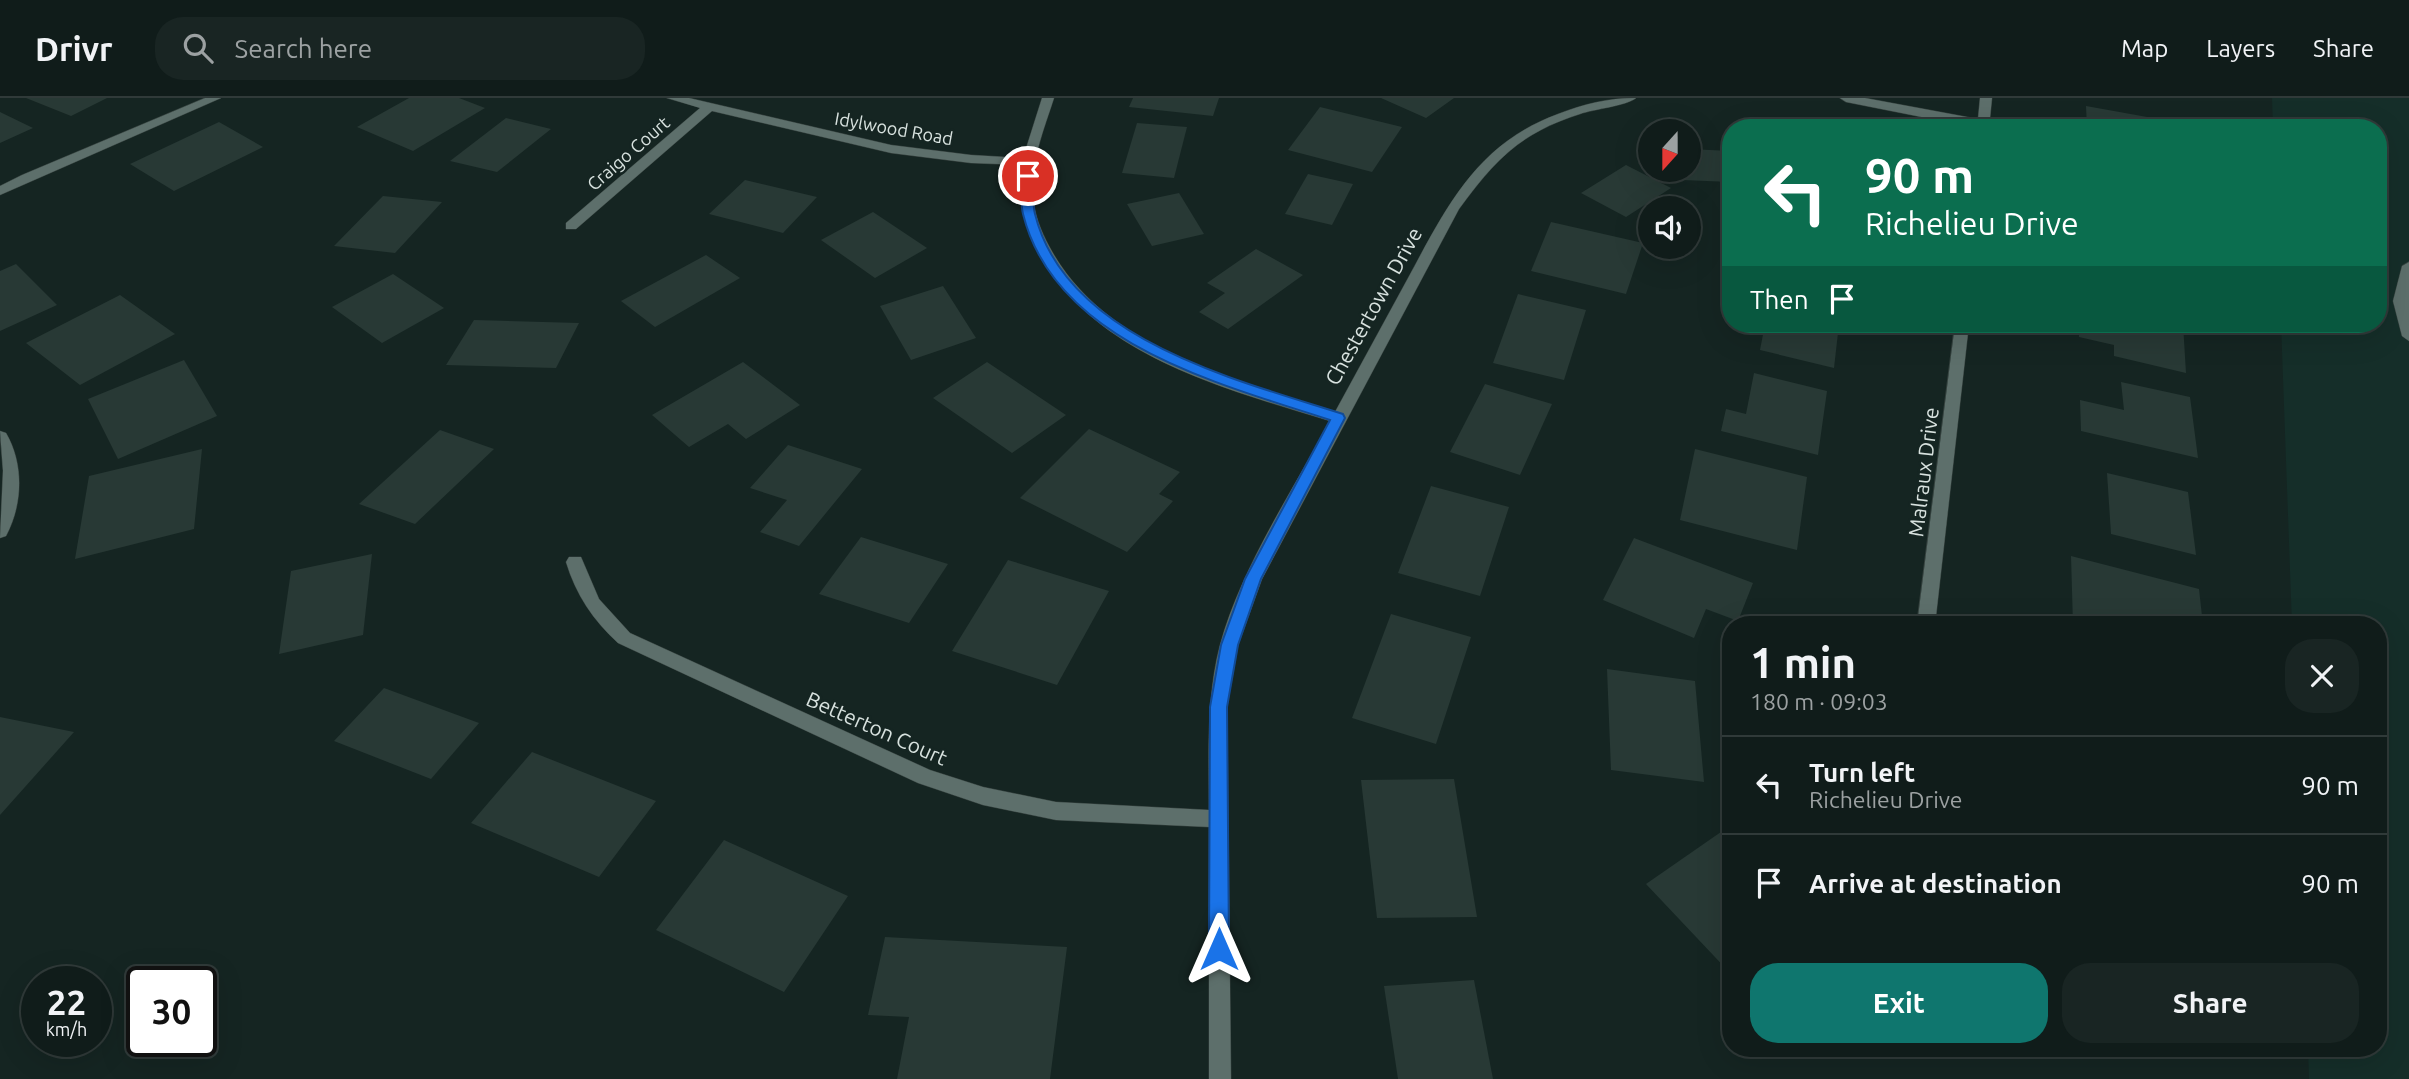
<!DOCTYPE html>
<meta charset="utf-8">
<style>
body{margin:0;font-family:Ubuntu,sans-serif;background:#192523;color:#f1f3f6;height:100vh;display:flex;flex-direction:column;font-size:26px;white-space:nowrap}
*{box-sizing:border-box;margin:0}
p{font-size:23px;color:#9ca1a2}
.icon{flex:none;width:38px;height:38px;fill:none;stroke:currentColor;stroke-width:2;stroke-linecap:round;stroke-linejoin:round}
.map{position:relative;flex:1;overflow:hidden}
.drawer{position:absolute;left:1722px;top:518px;width:665px;height:441px;display:flex;flex-direction:column;background:#101c1a;border-radius:28px;box-shadow:0 7px 28px #0002,0 0 0 2px #303a39}
.drawer>*{flex:none}
.banner{position:absolute;left:1722px;top:21px;width:665px;height:214px;border-radius:28px;box-shadow:0 7px 28px #0002,0 0 0 2px #303a39;background:#0b6e4f;color:#fff;overflow:hidden}
.needle{width:46px;rotate:201deg}
.buttons{position:absolute;left:1638px;top:21px;display:grid;gap:14px}
.buttons a{display:grid;place-items:center;width:63px;height:63px;border-radius:50%;background:#101c1a;box-shadow:0 7px 28px #0002,0 0 0 2px #303a39;font-size:35px}
.speed{position:absolute;left:21px;top:868px;display:flex;gap:14px;font-size:35px;font-weight:700;text-align:center}
.speed>*{display:grid;place-content:center;width:91px;height:91px;border-radius:50%;background:#101c1a;box-shadow:0 7px 28px #0002,0 0 0 2px #303a39;line-height:1}
.speed small{font-size:18px;font-weight:400}
.speed .limit{border:4px solid #111;border-radius:10px;background:#fff;color:#111}
.pin{position:absolute;display:grid;place-items:center;width:60px;height:60px;color:#fff;margin:-30px;border:4px solid #fff;border-radius:50%;box-shadow:0 2px 7px #0007}
.me{position:absolute;width:77px;margin:-38px;rotate:0deg;stroke-linejoin:round;filter:drop-shadow(0 0 5px #0008)}
.turn{display:flex;align-items:center;gap:24px;height:147px;padding:0 28px;font-size:32px}
.turn .icon{width:91px;height:91px;stroke-width:2.5}
.turn b{display:block;font-size:49px;line-height:60px}
.then{display:flex;align-items:center;height:66px;padding:0 28px;background:#0003;gap:14px;font-size:26px}
.round{display:grid;place-items:center;flex:none;width:74px;height:74px;border-radius:28px;background:#192523}
.overview{display:flex;align-items:center;justify-content:space-between;height:119px;padding:0 28px}
h1{font-size:42px;font-weight:700;line-height:52px}
.cta{display:flex;gap:14px;margin-top:auto;padding:14px 28px}
.cta a{flex:1;height:80px;border-radius:28px;background:#0f766e;color:#fff;font-size:28px;font-weight:700;line-height:80px;text-align:center}
.cta a+a{background:#192523;color:#f1f3f6}
ul{padding:0;list-style:none}
li{display:flex;align-items:center;gap:21px;height:98px;padding:0 28px;border-top:2px solid #303a39}
li div{flex:1}
li b{display:block;font-size:26px}
li em{font-style:normal}
header{display:flex;align-items:center;gap:42px;box-sizing:border-box;height:98px;padding:0 35px;background:#101c1a;border-bottom:2px solid #303a39}
header strong{font-size:33px}
nav{display:flex;gap:38px;margin-inline-start:auto;font-size:24px}
.search{width:490px;height:63px;background:#192523;display:flex;align-items:center;gap:18px;box-sizing:border-box;padding:0 24px;border-radius:28px;color:#9ca1a2;font-size:26px}
.map>svg:first-child{display:block}
</style>
<header>
<strong>Drivr</strong>
<div class="search"><svg class="icon" aria-label="search" viewBox="0 0 24 24"><circle cx="10" cy="10" r="6"/><path d="M15 15l6 6"/></svg>Search here</div>
<nav><a>Map</a><a>Layers</a><a>Share</a></nav>
</header>
<div class="map">
<svg width="2409" height="981" viewBox="0 0 2409 981">
<rect width="100%" height="100%" fill="#152522"/>
<!-- built -->
<polygon fill="#152e29" points="2272,0 2409,0 2409,981 2309,981 2308,950 2378,950 2378,527 2292,527 2281,226 2378,226 2378,30 2273,30"/>
<!-- building -->
<g fill="#283935">
<polygon points="26,0 107,0 71,18"/>
<polygon points="409,0 459,0 485,10 413,53 357,29"/>
<polygon points="1133,0 1219,0 1213,18 1129,9"/>
<polygon points="1381,0 1454,0 1426,20"/>
<polygon points="2086,8 2175,24 2175,30 2087,30"/>
<polygon points="1320,9 1402,29 1372,74 1288,52"/>
<polygon points="0,14 33,30 0,45"/>
<polygon points="506,20 551,31 497,74 450,63"/>
<polygon points="219,24 263,49 174,93 130,66"/>
<polygon points="1137,25 1187,29 1174,80 1122,75"/>
<polygon points="1689,51 1731,53 1731,84 1682,82 1679,72 1689,72"/>
<polygon points="1626,67 1671,90 1626,119 1581,95"/>
<polygon points="1308,76 1353,86 1332,127 1285,116"/>
<polygon points="745,82 817,99 783,135 709,116"/>
<polygon points="1179,95 1204,136 1152,148 1127,106"/>
<polygon points="383,98 442,104 395,155 334,148"/>
<polygon points="873,114 927,150 875,180 821,142"/>
<polygon points="1551,124 1643,145 1626,196 1531,173"/>
<polygon points="1256,151 1303,177 1228,231 1199,214 1225,195 1207,185"/>
<polygon points="706,157 740,180 655,229 621,203"/>
<polygon points="16,166 57,207 0,233 0,173"/>
<polygon points="393,176 444,210 382,245 332,209"/>
<polygon points="943,188 976,240 911,262 880,208"/>
<polygon points="1518,196 1586,212 1564,282 1493,265"/>
<polygon points="120,197 175,236 80,287 26,245"/>
<polygon points="474,222 579,225 556,270 446,267"/>
<polygon points="1765,226 1839,226 1834,270 1760,252"/>
<polygon points="2079,226 2183,226 2186,275 2114,258 2114,247 2079,239"/>
<polygon points="184,262 217,318 118,361 88,301"/>
<polygon points="743,264 800,307 746,341 728,326 689,349 652,317"/>
<polygon points="987,264 1066,317 1012,355 933,300"/>
<polygon points="1754,275 1827,293 1818,357 1721,333 1726,311 1746,316"/>
<polygon points="2121,284 2190,299 2198,360 2081,333 2080,302 2124,312"/>
<polygon points="1485,286 1552,306 1520,377 1450,354"/>
<polygon points="1089,331 1180,374 1159,396 1173,403 1127,454 1020,400"/>
<polygon points="440,332 494,351 415,426 359,406"/>
<polygon points="788,347 862,371 799,448 760,434 787,402 750,390"/>
<polygon points="202,351 194,431 75,461 89,378"/>
<polygon points="1695,351 1807,379 1797,452 1680,422"/>
<polygon points="2107,375 2188,394 2196,457 2111,436"/>
<polygon points="1431,388 1509,409 1480,498 1398,475"/>
<polygon points="861,439 948,466 909,525 819,496"/>
<polygon points="1634,440 1753,485 1738,523 1706,511 1694,540 1603,502"/>
<polygon points="372,456 363,537 279,556 291,473"/>
<polygon points="2071,458 2199,491 2203,527 2073,527"/>
<polygon points="1008,462 1109,493 1057,587 952,553"/>
<polygon points="1391,516 1471,539 1436,646 1352,620"/>
<polygon points="1607,571 1695,583 1704,684 1611,672"/>
<polygon points="384,590 479,625 431,681 334,643"/>
<polygon points="0,619 74,634 0,717"/>
<polygon points="532,654 656,703 599,779 471,725"/>
<polygon points="1454,681 1477,819 1377,820 1361,682"/>
<polygon points="1731,727 1731,876 1646,786"/>
<polygon points="724,742 848,798 784,894 656,832"/>
<polygon points="885,839 1067,849 1050,981 897,981 909,919 868,917"/>
<polygon points="1474,882 1493,981 1398,981 1384,888"/>
</g>
<g fill="none" stroke-linecap="round" stroke-linejoin="round">
<!-- lane casing -->
<g stroke="#35413e" stroke-width="1">
<g id="lane">
<polygon points="205,0 221,0 0,97 0,88 22,77"/>
<polygon points="2409,164 2409,243 2402,238 2393,203 2402,168"/>
</g>
</g>
<!-- street casing -->
<g stroke="#35413e" stroke-width="1">
<g id="street">
<path d="M 667,0 L 689,0 L 891,47 L 971,57 L 1023,60 L 1042,0 L 1054,0 C 1044,31 1030,65 1033,98 C 1034,116 1041,133 1049,148 C 1103,250 1233,282 1335,314 C 1359,270 1383,226 1407,182 C 1446,110 1476,46 1558,16 C 1584,6 1608,0 1636,0 C 1626,8 1594,11 1580,16 C 1520,35 1495,62 1459,111 L 1262,481 L 1238,547 L 1227,609 L 1231,981 L 1209,981 L 1209,729 L 1056,722 L 983,707 L 918,685 L 618,545 C 593,522 576,497 566,464 L 569,459 L 581,459 L 599,501 L 630,535 L 930,672 L 983,689 L 1056,704 L 1209,712 C 1209,657 1206,601 1220,547 C 1241,470 1292,394 1330,323 C 1227,291 1093,258 1039,154 C 1024,126 1017,100 1022,67 L 971,65 L 891,55 L 712,13 L 576,131 L 566,131 L 566,125 L 700,10 Z"/>
<polygon points="1840,0 1865,0 1978,21 1980,0 1992,0 1989,30 1977,30 1846,4"/>
<polygon points="1955,226 1969,226 1935,527 1917,527"/>
<path d="M 0,333 L 6,335 C 24,366 23,406 6,438 L 0,440 L 3,373 Z"/>
</g>
</g>
<!-- lane -->
<use href="#lane" fill="#5d6f6b" fill-rule="evenodd"/>
<!-- street -->
<use href="#street" fill="#5d6f6b" fill-rule="evenodd"/>
</g>
<!-- route -->
<path fill="#1a73e8" stroke="#114b97" stroke-width="2" d="M 1028,75 L 1034,78 C 1034,90 1032,104 1035,116 C 1066,241 1237,282 1343,316 L 1345,320 L 1261,481 L 1238,547 L 1227,609 L 1229,851 L 1226,857 L 1219,860 L 1212,857 L 1209,851 L 1210,609 L 1221,547 L 1245,481 L 1330,322 C 1220,286 1055,245 1023,116 C 1020,104 1022,90 1022,78 Z"/>
<g text-anchor="middle" dominant-baseline="central" stroke-width="5" stroke-linejoin="round" paint-order="stroke">
<!-- far-street labels -->
<g font-size="18" fill="#d8e2df" stroke="#152522">
<text transform="translate(894 30) rotate(10)">Idylwood Road</text>
<text transform="translate(628 55) rotate(-41)">Craigo Court</text>
</g>
<!-- street labels -->
<g font-size="21" fill="#d8e2df" stroke="#152522">
<text transform="translate(1373 208) rotate(-61)">Chestertown Drive</text>
<text transform="translate(1923 374) rotate(-83)">Malraux Drive</text>
<text transform="translate(877 630) rotate(24)">Betterton Court</text>
</g>
</g>
</svg>
<div class="buttons">
<a><svg class="needle" viewBox="-14 -14 28 28"><path d="M0-13l5 13h-10z" fill="#e53935"/><path d="M0 13l5-13h-10z" fill="#9ca1a2"/></svg></a>
<a><svg class="icon" aria-label="sound" viewBox="0 0 24 24"><path d="M4 9h4l5-4v14l-5-4H4zM17 9q2 3 0 6"/></svg></a>
</div>
<div class="speed"><div>22<small>km/h</small></div><div class="limit">30</div></div>
<div class="pin" style="left:1028px;top:78px;background:#d93025"><svg class="icon" aria-label="arrive" viewBox="0 0 24 24"><path d="M6 21V4h12l-3 4 3 4H6"/></svg></div>
<svg class="me" style="left:1219px;top:851px" viewBox="-20 -20 40 40"><path d="M0-17L14 15 0 8-14 15z" fill="#1a73e8" stroke="#fff" stroke-width="4"/></svg>
<div class="banner">
<div class="turn"><svg class="icon" aria-label="left" viewBox="0 0 24 24"><path d="M17 20v-9H6M10 6l-5 5 5 5"/></svg><div><b>90 m</b>Richelieu Drive</div></div>
<div class="then">Then<svg class="icon" aria-label="arrive" viewBox="0 0 24 24"><path d="M6 21V4h12l-3 4 3 4H6"/></svg></div>
</div>
<section class="drawer">
<div class="overview"><div><h1>1 min</h1><p>180 m · 09:03</p></div><a class="round"><svg class="icon" aria-label="close" viewBox="0 0 24 24"><path d="M6 6l12 12M18 6L6 18"/></svg></a></div>
<ul>
<li><svg class="icon" aria-label="left" viewBox="0 0 24 24"><path d="M17 20v-9H6M10 6l-5 5 5 5"/></svg><div><b>Turn left</b><p>Richelieu Drive</p></div><em>90 m</em></li>
<li><svg class="icon" aria-label="arrive" viewBox="0 0 24 24"><path d="M6 21V4h12l-3 4 3 4H6"/></svg><div><b>Arrive at destination</b></div><em>90 m</em></li>
</ul>
<div class="cta"><a>Exit</a><a>Share</a></div>
</section>
</div>
